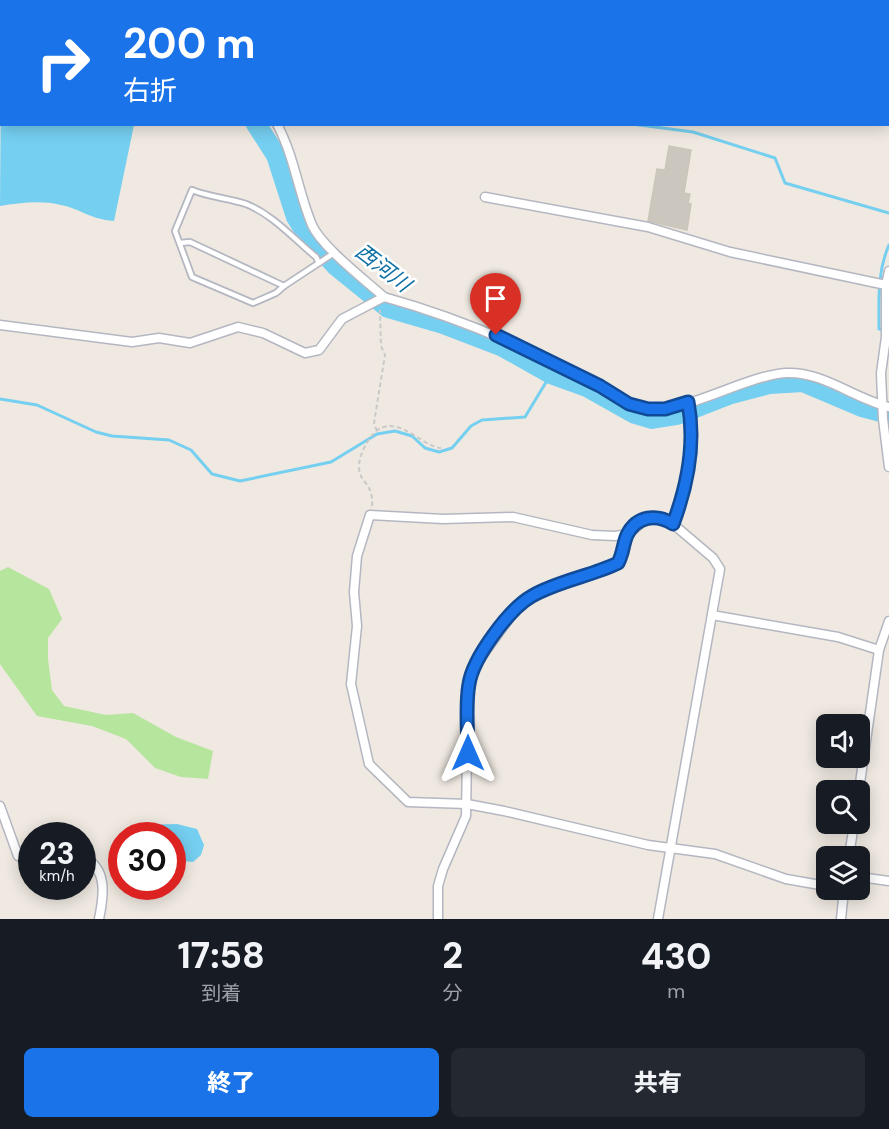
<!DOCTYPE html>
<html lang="ja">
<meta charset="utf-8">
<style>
body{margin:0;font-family:"DM Sans","Noto Sans JP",sans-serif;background:#242831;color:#f1f3f6;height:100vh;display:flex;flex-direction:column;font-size:22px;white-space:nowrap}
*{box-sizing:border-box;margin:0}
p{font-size:20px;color:#9ea1a6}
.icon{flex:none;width:33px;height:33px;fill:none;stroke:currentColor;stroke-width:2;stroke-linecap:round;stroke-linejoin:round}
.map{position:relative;height:919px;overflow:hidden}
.details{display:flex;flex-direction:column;background:#171b24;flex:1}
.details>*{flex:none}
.hud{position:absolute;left:0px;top:0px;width:890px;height:126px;box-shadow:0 3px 15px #0003;background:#1a73e8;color:#fff;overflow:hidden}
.buttons{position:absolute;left:816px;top:714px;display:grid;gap:12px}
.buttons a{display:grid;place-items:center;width:54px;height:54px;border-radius:9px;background:#171b24;box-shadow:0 3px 15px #0003;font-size:30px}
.speed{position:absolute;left:18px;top:822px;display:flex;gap:12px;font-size:30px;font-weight:700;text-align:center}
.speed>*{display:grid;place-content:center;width:78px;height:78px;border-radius:50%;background:#171b24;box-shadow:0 3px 15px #0003;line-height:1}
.speed small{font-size:15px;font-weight:400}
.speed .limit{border:9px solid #d22;background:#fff;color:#111}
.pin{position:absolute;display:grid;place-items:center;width:51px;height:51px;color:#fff;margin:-62px -26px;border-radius:50% 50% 50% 0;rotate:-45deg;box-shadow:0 0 6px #0007}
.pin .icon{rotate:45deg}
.me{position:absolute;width:66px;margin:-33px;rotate:0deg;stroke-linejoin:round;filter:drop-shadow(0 0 4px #0008)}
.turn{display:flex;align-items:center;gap:21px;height:126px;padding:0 24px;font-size:27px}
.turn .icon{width:78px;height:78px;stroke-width:2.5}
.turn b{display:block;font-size:42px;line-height:51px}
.eta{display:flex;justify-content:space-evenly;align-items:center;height:102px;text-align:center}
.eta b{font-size:36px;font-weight:800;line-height:42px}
.action{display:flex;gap:12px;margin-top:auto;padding:12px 24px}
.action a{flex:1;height:69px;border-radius:9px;background:#1a73e8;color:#fff;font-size:24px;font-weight:800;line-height:69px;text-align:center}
.action a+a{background:#242831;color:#f1f3f6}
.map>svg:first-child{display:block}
</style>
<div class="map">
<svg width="889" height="919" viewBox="0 0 889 919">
<rect width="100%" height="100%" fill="#efe9e1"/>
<!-- green -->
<polygon fill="#b6e59e" points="8,567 49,589 62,619 48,638 48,659 52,690 64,706 106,715 133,713 176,737 213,751 208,779 181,777 155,768 126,739 92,726 37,716 0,664 0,571"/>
<!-- water -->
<g fill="#75cff0">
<path d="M 1,73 L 2,124 L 134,125 L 114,221 C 89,219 81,209 61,205 C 41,200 20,203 0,206 Z"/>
<polygon points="177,824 197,829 204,845 201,855 193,862 173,860 172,836 126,835 129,830 139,825"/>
</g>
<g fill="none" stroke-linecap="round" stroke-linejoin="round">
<!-- stream -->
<g stroke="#75cff0" stroke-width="3">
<polyline points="608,2 608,0"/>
<polyline points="632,124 693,132 775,158 785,183 889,213"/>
<path d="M 884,330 L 879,329 C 879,300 877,272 889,245"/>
<polyline points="0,399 37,405 96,432 112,436 169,440 191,450 212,474 240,481 331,462 377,434 395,431 412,436 425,448 439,452 452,448 471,426 482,420 525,417 551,374"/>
</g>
<!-- river -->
<polyline stroke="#75cff0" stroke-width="20" points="256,124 276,155 296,217 308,236 336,266 388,308 443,324 503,347 551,374 587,387 635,414 652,419 677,415 731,394 769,384 803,382 862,407 889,414"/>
</g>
<!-- building -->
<polygon fill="#cbc7bf" stroke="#cbc5ba" stroke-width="1.5" points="669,146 691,150 684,193 690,194 688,203 691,204 687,230 648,221 657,169 665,170"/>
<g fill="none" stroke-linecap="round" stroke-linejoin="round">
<!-- service casing -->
<g stroke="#b4b7c1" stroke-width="8">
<g id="service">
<polyline points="180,243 190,242 284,286 334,253"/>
<path d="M 284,286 L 276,293 L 253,303 L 192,277 L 175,231 L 192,190 C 209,197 228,198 246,204 C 272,214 294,239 316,257 L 319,263"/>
</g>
</g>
<!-- minor casing -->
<g stroke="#b4b7c1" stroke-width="11">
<g id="minor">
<polyline points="412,0 422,2"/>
<polyline points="402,1 404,0"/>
<polyline points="614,2 614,0"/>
<polyline points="748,2 748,0"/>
<polyline points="0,4 2,5"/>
<polyline points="888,101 889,101"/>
<path d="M 277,124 C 295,158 298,192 312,225 C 322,247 365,280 384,297"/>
<polyline points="485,197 648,227 730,252 886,285"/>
<polyline points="889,271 886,285 886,337 881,373 883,419 889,467"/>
<path d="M 0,325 L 132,342 L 159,338 L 190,343 L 238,327 L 263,333 L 305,353 L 319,350 L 342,319 L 384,297 C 445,314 505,338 561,366 C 586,378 620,404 646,408 C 684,415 743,376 786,373 C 822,371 855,399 889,407"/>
<polyline points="673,524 662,517 650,516 628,534 615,536 592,535 513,517 443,519 370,515 357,556 354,592 357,626 351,684 369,764 408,802 467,804 504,811 648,845 715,854 786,879 826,886"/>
<polyline points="712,615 838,637 879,650"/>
<polyline points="859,790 879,650 889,621"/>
<polyline points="0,806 18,856 32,861"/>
<path d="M 82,856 C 108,868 104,895 99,919"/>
<polyline points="849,856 854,824"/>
<polyline points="860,877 889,881"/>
<polyline points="438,919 438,886 443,869 466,816 468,694 475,666 518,606 533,595 618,563 624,553 628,534"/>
<path d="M 658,919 L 720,569 L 713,558 L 673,524 C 688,485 697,444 688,402"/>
<polyline points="841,919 844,890"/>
</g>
</g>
<!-- path -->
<g stroke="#c9c9c9" stroke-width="2" stroke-dasharray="4.5 3" stroke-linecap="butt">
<polyline points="377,431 374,423 385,355 381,346 380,310"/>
<path d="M 372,506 C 374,483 359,483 359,467 C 359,458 363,449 368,441 C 391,404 420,447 441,448"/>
</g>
<!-- service -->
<use href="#service" stroke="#fff" stroke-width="4.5"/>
<!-- minor -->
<use href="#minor" stroke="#fff" stroke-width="8"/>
</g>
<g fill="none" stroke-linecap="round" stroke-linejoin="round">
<!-- route casing -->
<g stroke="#114b97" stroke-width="15">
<path id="route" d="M 468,753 C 468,730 465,706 469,684 C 473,658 509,609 532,596 C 558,581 591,576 618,563 C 623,554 623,544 627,535 C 637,515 657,514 673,524 C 688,484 696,444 688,402 L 665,409 L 648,409 L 629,404 L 600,386 L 496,335"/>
</g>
<!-- route -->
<use href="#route" stroke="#1a73e8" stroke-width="10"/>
</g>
<g text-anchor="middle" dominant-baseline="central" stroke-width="5" stroke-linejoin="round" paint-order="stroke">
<!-- water labels -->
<g font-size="21" font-style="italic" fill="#0d6fa3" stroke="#fff">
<text transform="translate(383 268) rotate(38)">西河川</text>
</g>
</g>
</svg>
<div class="buttons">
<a><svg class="icon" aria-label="sound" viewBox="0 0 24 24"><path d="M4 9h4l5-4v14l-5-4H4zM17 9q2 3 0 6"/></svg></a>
<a><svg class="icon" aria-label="search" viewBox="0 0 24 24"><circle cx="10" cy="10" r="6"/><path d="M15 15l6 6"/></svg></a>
<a><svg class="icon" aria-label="layers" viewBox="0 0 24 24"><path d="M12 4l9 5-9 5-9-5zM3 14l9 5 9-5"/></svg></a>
</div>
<div class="speed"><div>23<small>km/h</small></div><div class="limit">30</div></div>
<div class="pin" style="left:496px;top:335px;background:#d93025"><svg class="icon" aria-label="arrive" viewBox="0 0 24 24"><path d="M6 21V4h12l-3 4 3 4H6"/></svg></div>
<svg class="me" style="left:468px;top:753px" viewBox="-20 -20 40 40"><path d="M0-17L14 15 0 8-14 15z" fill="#1a73e8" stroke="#fff" stroke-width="4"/></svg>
<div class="hud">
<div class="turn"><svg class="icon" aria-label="right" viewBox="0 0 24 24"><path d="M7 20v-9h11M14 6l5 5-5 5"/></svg><div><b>200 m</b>右折</div></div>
</div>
</div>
<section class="details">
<div class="eta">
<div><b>17:58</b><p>到着</p></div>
<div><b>2</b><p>分</p></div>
<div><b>430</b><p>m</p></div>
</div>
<div class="action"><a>終了</a><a>共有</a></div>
</section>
